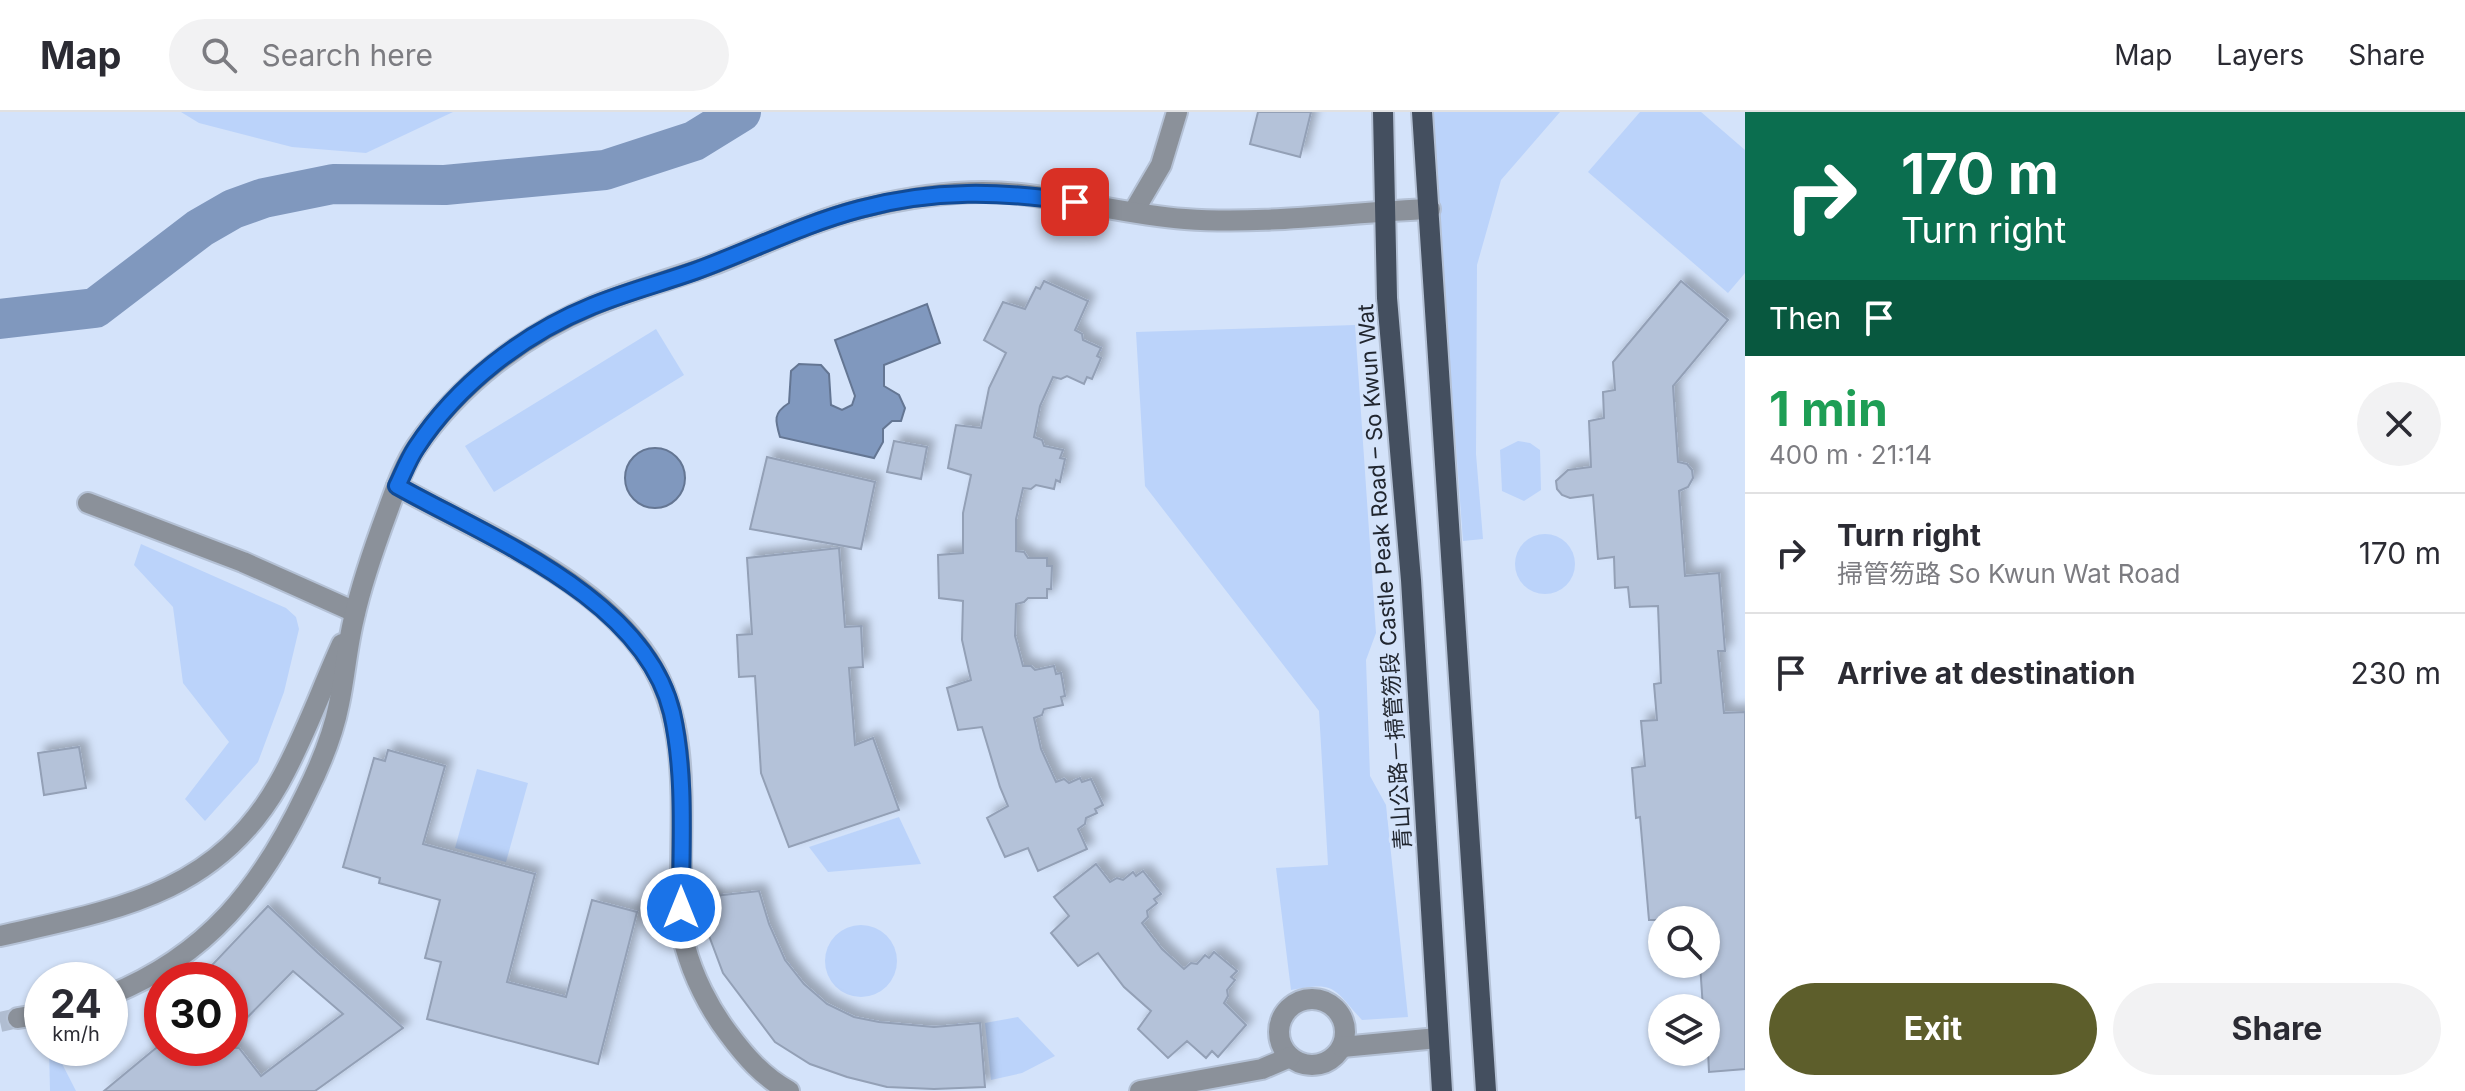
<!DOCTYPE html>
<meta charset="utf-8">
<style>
body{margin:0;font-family:Inter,"Noto Sans TC",sans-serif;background:#f2f2f3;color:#2b2b33;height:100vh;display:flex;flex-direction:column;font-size:30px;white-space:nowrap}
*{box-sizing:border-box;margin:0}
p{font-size:26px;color:#7c7c81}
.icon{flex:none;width:44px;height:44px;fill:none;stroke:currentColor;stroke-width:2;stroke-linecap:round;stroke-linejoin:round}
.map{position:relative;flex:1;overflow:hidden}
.panel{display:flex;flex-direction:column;background:#fff;width:720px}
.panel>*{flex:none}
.banner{background:#0b6e4f;color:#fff;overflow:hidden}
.fabs{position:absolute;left:1648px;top:794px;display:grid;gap:16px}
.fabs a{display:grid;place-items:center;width:72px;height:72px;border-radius:50%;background:#fff;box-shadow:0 2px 6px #0004;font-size:40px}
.speed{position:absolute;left:24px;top:850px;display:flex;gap:16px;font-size:40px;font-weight:700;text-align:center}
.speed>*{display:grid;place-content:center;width:104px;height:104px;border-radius:50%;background:#fff;box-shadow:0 2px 6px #0004;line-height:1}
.speed small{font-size:20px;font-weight:400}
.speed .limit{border:12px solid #d22;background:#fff;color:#111}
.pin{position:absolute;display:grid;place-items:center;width:68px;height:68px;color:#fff;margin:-34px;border-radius:16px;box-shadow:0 4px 12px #0006}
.me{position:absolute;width:88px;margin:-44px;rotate:0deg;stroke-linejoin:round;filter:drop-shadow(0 0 6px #0008)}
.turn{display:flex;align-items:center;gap:28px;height:168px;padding:0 24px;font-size:36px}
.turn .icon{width:104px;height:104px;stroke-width:2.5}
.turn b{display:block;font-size:56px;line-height:68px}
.then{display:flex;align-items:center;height:76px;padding:0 24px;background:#0003;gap:16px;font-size:30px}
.round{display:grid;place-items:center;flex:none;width:84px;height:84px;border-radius:42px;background:#f2f2f3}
.head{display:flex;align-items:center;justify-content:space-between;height:136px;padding:0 24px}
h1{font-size:48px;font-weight:700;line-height:60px;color:#1e9e55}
.primary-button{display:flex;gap:16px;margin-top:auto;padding:16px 24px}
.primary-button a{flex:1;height:92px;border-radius:48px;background:#5d5e2b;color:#fff;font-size:32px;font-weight:700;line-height:92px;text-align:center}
.primary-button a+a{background:#f2f2f3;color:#2b2b33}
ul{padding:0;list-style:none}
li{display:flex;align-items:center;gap:24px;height:120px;padding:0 24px;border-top:2px solid #e1e1e2}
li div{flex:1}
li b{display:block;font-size:30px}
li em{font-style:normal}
header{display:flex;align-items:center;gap:48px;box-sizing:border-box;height:112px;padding:0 40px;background:#fff;border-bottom:2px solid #e1e1e2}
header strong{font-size:38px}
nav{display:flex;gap:44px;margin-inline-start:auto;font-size:28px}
.search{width:560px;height:72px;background:#f2f2f3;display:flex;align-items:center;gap:20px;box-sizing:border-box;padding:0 28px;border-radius:44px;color:#7c7c81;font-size:30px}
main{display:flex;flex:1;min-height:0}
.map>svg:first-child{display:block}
</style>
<header>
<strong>Map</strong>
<div class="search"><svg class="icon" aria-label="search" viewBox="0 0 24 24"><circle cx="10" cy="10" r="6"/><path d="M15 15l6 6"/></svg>Search here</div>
<nav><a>Map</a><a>Layers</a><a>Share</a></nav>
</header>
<main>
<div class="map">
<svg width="1745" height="979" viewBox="0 0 1745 979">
<defs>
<filter id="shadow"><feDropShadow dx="7" dy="-7" stdDeviation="4" flood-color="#0004"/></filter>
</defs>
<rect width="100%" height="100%" fill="#d4e3fa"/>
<!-- green -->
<g fill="#bbd3fa">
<polygon points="181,0 453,0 366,41 292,35 199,11"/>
<polygon points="1431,0 1560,0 1501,68 1477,153 1476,342 1483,427 1463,429"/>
<polygon points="1640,0 1701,0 1745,38 1745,161 1728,181 1588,60"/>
<path d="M 1355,213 L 1376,521 L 1366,548 L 1370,664 L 1386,693 L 1408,905 L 1362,908 C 1333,876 1336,869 1291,878 L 1276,756 L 1328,753 L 1319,599 L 1145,374 L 1136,220 Z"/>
<polygon points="656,217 684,263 494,380 465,334"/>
<polygon points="1518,329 1530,331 1540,338 1541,378 1524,389 1502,379 1500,338"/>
<circle cx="1545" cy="452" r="30"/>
<polygon points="141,432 286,496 296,505 299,517 284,580 258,650 205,709 185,687 229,630 183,571 173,495 134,453"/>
<polygon points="477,657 528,671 506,750 455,736"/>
<polygon points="899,705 921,752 828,760 809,735"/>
<circle cx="861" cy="849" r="36"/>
<polygon points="1018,905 1055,944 1022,961 991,968 985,911"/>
<polygon points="49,936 54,936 76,979 50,979"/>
</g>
<!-- water -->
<g fill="#8098be" stroke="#647693" stroke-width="2">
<path d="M 927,192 L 940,231 L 884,253 L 884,274 L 899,283 L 905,296 L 901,309 L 892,309 L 883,317 L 883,330 L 874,346 L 780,325 C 775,308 773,301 789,291 L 791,259 L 799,252 L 821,253 L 829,262 L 831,293 L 842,298 L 852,293 L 855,284 L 835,228 Z"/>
<circle cx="655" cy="366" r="30"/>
</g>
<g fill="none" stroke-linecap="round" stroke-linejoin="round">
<!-- river -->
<polyline stroke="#8098be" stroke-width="40" points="0,207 95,196 200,116 233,97 264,86 333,72 445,73 605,58 694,29 741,0"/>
</g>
<!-- building -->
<g fill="#b4c2d9" stroke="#93a0b6" stroke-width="2" filter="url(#shadow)">
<polygon points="1258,0 1311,0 1300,45 1250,32"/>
<polygon points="1044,169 1088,189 1075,218 1082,222 1083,228 1101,236 1097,244 1101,246 1092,267 1087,265 1084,272 1067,264 1061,267 1053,265 1040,294 1034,325 1042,328 1044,334 1063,338 1060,346 1065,347 1060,370 1056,368 1054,377 1036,373 1031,377 1023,376 1016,407 1016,439 1024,440 1028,446 1047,446 1047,454 1052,454 1051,477 1047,477 1047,486 1028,486 1024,490 1016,492 1015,524 1023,554 1031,554 1035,558 1054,554 1056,562 1061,561 1065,584 1061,585 1063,593 1044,597 1042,603 1034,606 1041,637 1056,670 1064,667 1069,671 1080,666 1082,670 1091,667 1103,693 1095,697 1097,701 1086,706 1085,712 1078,717 1087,737 1038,759 1028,736 1005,745 987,706 1008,694 1000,675 982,615 958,618 947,576 971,568 962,528 963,489 939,486 938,443 963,441 963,401 971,363 948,356 956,313 981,316 989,276 1006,241 984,228 1003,190 1025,197 1036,175 1040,177"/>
<polygon points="1681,169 1728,208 1673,274 1678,350 1687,352 1692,358 1693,366 1688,375 1679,379 1685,464 1719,461 1725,539 1718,539 1724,601 1745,600 1745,957 1709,960 1706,896 1703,896 1700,852 1706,852 1706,808 1649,808 1640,705 1636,706 1632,656 1645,654 1641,609 1657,608 1654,572 1661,571 1658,494 1630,495 1628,475 1615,476 1614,445 1598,447 1593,383 1570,386 1562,383 1557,377 1556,369 1568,358 1591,355 1589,309 1604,306 1603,280 1615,278 1613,250"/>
<polygon points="894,329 927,335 921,367 887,360"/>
<polygon points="767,345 875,370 861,437 750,417"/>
<polygon points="839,436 845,515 861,514 863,555 849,556 855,633 873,626 899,698 789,735 761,661 755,564 739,565 737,523 752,522 747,446"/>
<polygon points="79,635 86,676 44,683 38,641"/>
<polygon points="388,638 445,654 423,732 535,762 507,870 566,885 592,788 637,800 598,952 427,907 441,850 425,846 440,788 379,771 380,766 343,755 374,646 385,649"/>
<polygon points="1096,752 1110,770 1117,766 1123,768 1133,760 1136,764 1143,759 1161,782 1154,787 1157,791 1147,799 1148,805 1142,811 1162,837 1184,857 1191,851 1197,852 1205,843 1209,846 1214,840 1237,859 1231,865 1235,868 1227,878 1228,884 1224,891 1246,913 1218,945 1212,939 1206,946 1187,929 1168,946 1138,917 1151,899 1124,875 1098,841 1078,854 1051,821 1069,804 1054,785"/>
<polygon points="759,779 769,812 785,848 804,872 827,892 854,905 879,910 934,915 980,911 985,975 934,977 887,975 847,965 810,952 775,930 723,861 708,821 705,785"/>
<polygon points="268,794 318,841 403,916 315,979 104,979 156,936 239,936 261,964 343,902 293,859 230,923 230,868 198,868"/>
</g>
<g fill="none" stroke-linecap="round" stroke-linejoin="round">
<!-- tertiary-tunnel -->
<polyline stroke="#b0bdd1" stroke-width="20" stroke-dasharray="20 10" stroke-linecap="butt" points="0,910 18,906"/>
<!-- minor casing -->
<g stroke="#b4c1d5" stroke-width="24">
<g id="minor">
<polyline points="1134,99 1161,53 1177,0"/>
<path d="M 397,374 C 480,421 596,465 649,548 C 689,610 681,692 681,762 C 681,785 679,811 685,834 C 693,864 709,896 728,921 C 745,944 763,965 789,979"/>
<polyline points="88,391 243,450 355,500"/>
<circle cx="1312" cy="920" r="33"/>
<polyline points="1342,935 1438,926"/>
<polyline points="1140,979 1262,957 1290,945"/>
</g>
</g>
<!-- tertiary casing -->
<g stroke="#b4c1d5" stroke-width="24">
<g id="tertiary">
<path d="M 0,824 C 114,798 216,783 279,671 C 304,627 321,578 342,532"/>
<path d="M 110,883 C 208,843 261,776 306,682 C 320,654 333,623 339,592 C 345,564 347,534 354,506 C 362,469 375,433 388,398 C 396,376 404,353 417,334 C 460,272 524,223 593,194 C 633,177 676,166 717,151 C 765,132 814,108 864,96 C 913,84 970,76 1020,82 C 1075,88 1130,103 1185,107 C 1266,113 1349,100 1430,97"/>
<polyline points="18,906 42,902"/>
</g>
</g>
<!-- primary casing -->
<g stroke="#b4c1d5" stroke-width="24">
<g id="primary">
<polyline points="1383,0 1387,186 1411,468 1442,979"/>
<polyline points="1422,0 1486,979"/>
</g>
</g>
<!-- minor -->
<use href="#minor" stroke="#8b919a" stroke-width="20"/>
<!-- tertiary -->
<use href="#tertiary" stroke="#8b919a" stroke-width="20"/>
<!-- primary -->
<use href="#primary" stroke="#444f5f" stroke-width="20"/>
</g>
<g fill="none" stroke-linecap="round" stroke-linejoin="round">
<!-- route casing -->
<g stroke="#114b97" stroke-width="20">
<path id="route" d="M 681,796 C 681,731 686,664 672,601 C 645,487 490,426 397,374 C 403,362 408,348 416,336 C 457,273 523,222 592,194 C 626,180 661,171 695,159 C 750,139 803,112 860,97 C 933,77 1002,79 1075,90"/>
</g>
<!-- route -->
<use href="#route" stroke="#1a73e8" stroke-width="14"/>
</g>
<g text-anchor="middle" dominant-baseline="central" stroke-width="6" stroke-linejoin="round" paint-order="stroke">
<!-- street labels -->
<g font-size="22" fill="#21262f" stroke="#d4e3fa">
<text transform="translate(1384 465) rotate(-94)">青山公路－掃管笏段 Castle Peak Road – So Kwun Wat</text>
</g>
</g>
</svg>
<div class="fabs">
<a><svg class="icon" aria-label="search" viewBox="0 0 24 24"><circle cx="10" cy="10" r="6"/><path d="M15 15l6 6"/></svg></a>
<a><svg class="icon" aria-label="layers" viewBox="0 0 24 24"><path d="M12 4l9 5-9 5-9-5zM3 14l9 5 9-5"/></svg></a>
</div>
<div class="speed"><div>24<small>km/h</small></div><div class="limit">30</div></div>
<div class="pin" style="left:1075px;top:90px;background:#d93025"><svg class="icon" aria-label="arrive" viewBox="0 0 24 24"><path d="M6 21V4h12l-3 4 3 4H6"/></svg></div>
<svg class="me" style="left:681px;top:796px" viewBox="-20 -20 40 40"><circle r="17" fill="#1a73e8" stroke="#fff" stroke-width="3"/><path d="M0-11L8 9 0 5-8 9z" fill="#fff"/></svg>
</div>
<section class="panel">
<div class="banner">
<div class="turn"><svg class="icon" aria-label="right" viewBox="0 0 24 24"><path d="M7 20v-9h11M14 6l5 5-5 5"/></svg><div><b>170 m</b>Turn right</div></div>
<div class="then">Then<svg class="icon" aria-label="arrive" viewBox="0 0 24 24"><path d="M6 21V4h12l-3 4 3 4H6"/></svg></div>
</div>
<div class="head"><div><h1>1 min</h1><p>400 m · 21:14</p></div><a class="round"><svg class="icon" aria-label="close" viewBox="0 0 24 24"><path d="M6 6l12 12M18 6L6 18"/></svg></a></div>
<ul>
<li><svg class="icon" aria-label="right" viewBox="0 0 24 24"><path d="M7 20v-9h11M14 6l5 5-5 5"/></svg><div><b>Turn right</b><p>掃管笏路 So Kwun Wat Road</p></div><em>170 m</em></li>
<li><svg class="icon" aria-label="arrive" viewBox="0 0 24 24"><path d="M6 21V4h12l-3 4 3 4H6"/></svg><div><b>Arrive at destination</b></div><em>230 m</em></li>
</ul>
<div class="primary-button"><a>Exit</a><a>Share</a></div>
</section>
</main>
